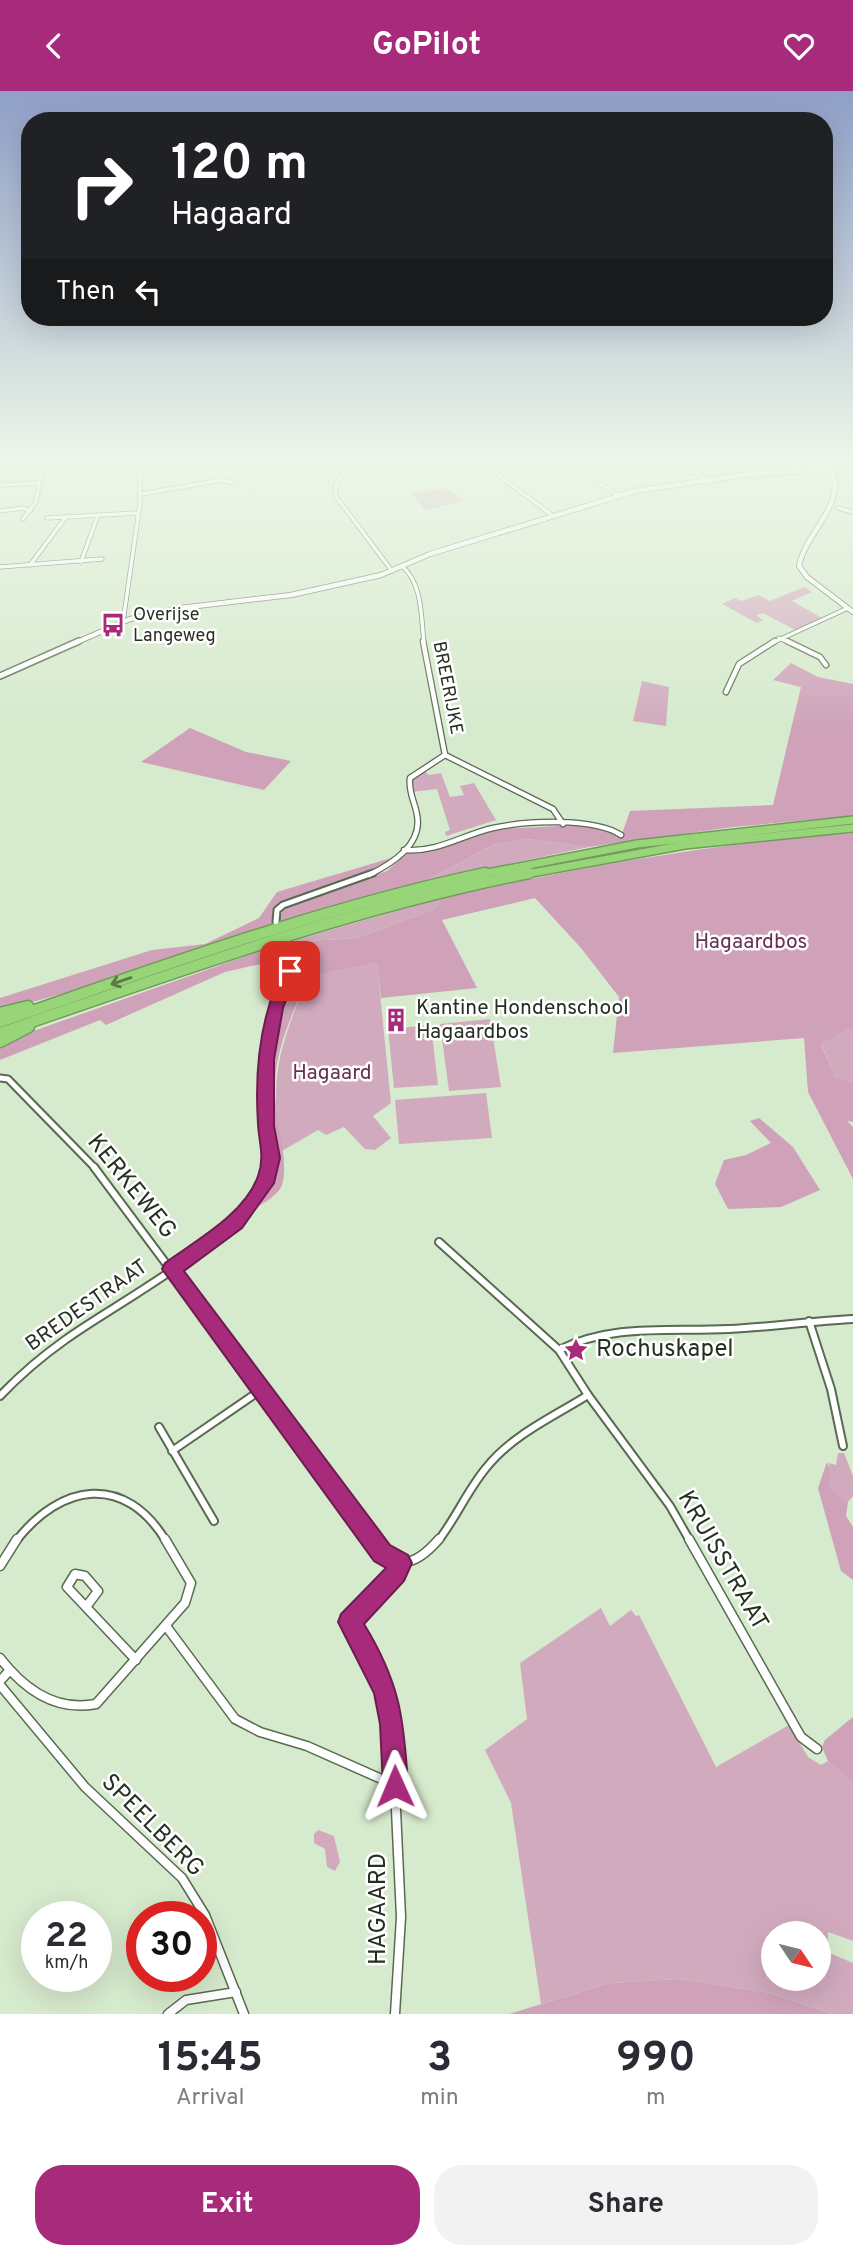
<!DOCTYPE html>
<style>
body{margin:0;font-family:Overpass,sans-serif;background:#f2f2f3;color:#2b2b33;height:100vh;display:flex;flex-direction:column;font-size:26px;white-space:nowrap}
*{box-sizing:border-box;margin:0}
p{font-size:23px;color:#7c7c81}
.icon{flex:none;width:38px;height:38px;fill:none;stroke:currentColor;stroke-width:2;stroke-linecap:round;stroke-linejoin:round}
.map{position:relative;height:1923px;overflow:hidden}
.panel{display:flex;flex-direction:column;background:#fff;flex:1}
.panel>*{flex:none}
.banner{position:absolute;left:21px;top:21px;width:812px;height:214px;border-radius:28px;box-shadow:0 7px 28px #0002;background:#202124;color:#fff;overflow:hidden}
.needle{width:46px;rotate:125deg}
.buttons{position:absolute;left:761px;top:1830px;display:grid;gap:14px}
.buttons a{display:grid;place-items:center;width:70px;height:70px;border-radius:50%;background:#fff;box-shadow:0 7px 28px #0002;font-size:35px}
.speed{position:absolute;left:21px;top:1810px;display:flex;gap:14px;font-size:35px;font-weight:700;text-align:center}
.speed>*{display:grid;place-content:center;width:91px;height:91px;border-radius:50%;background:#fff;box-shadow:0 7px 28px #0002;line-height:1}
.speed small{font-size:18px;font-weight:400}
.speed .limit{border:10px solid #d22;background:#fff;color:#111}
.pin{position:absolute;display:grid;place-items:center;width:60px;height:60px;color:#fff;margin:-30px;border-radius:14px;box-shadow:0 4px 10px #0006}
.me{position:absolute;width:77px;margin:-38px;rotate:359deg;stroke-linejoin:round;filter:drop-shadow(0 0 5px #0008)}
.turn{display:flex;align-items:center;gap:24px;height:147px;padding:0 35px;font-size:32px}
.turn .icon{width:91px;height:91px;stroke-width:2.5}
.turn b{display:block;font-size:49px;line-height:60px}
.then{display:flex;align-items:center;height:66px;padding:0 35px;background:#0003;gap:14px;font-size:26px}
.eta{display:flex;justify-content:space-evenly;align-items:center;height:119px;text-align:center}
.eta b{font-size:42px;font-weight:700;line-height:49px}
.cta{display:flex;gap:14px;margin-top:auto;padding:14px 35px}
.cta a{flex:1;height:80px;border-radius:28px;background:#a82b7b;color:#fff;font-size:28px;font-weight:700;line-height:80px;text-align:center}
.cta a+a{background:#f2f2f3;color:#2b2b33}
header{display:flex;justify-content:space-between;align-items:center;height:91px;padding:0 35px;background:#a82b7b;color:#fff;font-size:32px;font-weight:700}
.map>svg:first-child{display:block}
</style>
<header><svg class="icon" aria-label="back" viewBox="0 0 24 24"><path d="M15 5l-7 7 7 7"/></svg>GoPilot<svg class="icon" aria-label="heart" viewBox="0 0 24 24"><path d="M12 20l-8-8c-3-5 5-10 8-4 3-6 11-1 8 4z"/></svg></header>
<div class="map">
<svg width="853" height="1923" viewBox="0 0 853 1923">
<rect width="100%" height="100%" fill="#d6eacd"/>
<!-- green -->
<g fill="#d1aabe" fill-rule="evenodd">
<polygon points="804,496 812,501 792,510 822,527 795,539 763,522 756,524 763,529 757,532 722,513 735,507 741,510 759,504 770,510"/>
<polygon points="642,590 669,596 666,635 633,630"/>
<polygon points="424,680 429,684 441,682 450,706 464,704 460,695 474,692 496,729 446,745 445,741 450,739 437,698 411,701 413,686"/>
<polygon points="527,748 589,756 423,791 493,754"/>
<polygon points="441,807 435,818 357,847 289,851"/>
<path d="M 377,872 L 391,1012 L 373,1025 L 391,1047 L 375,1059 L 365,1058 L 344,1036 L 326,1044 L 318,1039 L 282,1060 C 267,987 281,953 308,886 Z"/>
<polygon points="490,928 501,996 449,1000 440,933"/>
<polygon points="431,934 438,994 394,997 388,938"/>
<polygon points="848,938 853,942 853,991 835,986 821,952"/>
<polygon points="486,1002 492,1047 399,1053 395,1009"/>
<path d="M 838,1362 L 844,1362 L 853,1385 L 853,1405 L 848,1411 C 824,1401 829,1395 829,1372 L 836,1374 Z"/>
<path d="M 601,1517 L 610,1535 L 631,1519 L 636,1525 L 639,1524 L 716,1676 L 789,1634 L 808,1666 L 821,1674 L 828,1670 L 853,1692 L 853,1850 L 828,1841 L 827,1861 L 853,1872 L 853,1923 L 832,1923 L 770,1902 L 678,1888 L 610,1892 L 541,1913 L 511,1712 L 485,1659 L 527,1628 L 520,1572 ZM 774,1843 L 819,1843 L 819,1888 L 774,1888 Z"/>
<polygon points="318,1739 334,1745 340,1771 335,1780 327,1776 325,1758 314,1752 314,1743"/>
</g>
<!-- forest -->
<g fill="#cfa2ba">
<polygon points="447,397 464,410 425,419 411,402"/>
<polygon points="791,572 818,586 853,593 853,725 733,736 589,756 527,748 493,754 423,791 279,831 284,815 387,780 407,762 433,760 497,738 581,734 622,743 630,720 773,714 801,596 773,589"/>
<polygon points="190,637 246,661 291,670 264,699 141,671"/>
<path d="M 853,742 L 853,942 L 848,938 L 821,953 L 835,986 L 853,991 L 853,1031 L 847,1030 L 853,1036 L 853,1088 L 808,1001 L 804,947 L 613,962 L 619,906 L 581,857 L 535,807 L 442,829 L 477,897 L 381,907 L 377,872 L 308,886 C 294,920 276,955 275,993 C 273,1024 290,1068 282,1094 C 278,1105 263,1112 254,1118 L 253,1114 L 273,1078 L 268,1035 L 269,967 L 277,917 L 294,871 L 289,851 L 357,847 L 435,818 L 441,807 C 577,777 713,752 853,742 Z"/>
<polygon points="398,765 388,774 276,817 273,833 101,892 0,920 0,907 152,859 205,853 259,827 277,801"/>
<polygon points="283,852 291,868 279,901 274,886 283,868 225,881 106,934 100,929 0,969 0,954 22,944"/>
<polygon points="759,1027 793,1056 820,1099 781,1116 728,1118 715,1093 724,1069 746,1064 771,1052 750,1030"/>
<path d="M 827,1371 C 836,1391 818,1398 848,1411 L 846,1425 L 853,1436 L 853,1489 L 841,1480 L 818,1397 Z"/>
<polygon points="853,1626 853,1692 828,1670 822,1656 825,1649"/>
<polygon points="678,1888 770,1902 832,1923 509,1923 610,1892"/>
</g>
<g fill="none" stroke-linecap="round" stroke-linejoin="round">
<!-- minor-far4 casing -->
<g stroke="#586a50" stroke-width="5">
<g id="minor-far4">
<polyline points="340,369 345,381 336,393 335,404 392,480"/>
<polyline points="478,369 552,424"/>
<polyline points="674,369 711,391"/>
<polyline points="780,369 800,380"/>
<polyline points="0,371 26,369"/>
<polyline points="599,392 619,405"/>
<polyline points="0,394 39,392"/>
<polyline points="141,403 222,389 233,392"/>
<polyline points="838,417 853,421"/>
<polyline points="0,420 24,417 30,420"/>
<polyline points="47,427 138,422"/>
<polyline points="23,428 36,411 43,369"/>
<polyline points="81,471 98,424"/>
<polyline points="30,474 66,426"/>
<path d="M 402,475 C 423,493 421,527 424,552"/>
<polyline points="0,476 102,468"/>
<polyline points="123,531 140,412 140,369"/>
<polyline points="779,547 790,552"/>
<polyline points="772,552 848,517"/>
</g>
</g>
<!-- minor-far3 casing -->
<g stroke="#586a50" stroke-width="7">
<g id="minor-far3">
<polyline points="787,550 820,566 826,574"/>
<polyline points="726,601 739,573 775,550"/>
<polyline points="445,664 553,718 563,733"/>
<path d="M 404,759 C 437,762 462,744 493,737 C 525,730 593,726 621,744"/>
<path d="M 369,784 C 391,773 423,754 417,724 C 415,711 408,701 410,687 L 445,664 L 423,550"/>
</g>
</g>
<!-- minor-far2 casing -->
<g stroke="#586a50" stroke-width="9">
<g id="minor-far2">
<polyline points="276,831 277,819 283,814 373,782"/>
<polyline points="0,987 8,988 95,1077"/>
<polyline points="270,1077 266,968 275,917 292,872 287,851"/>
</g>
</g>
<!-- minor-far1 casing -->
<g stroke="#586a50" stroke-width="10">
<g id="minor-far1">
<polyline points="94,1076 373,1450"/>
<polyline points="809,1230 831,1298 843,1355"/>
<path d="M 559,1259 C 613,1232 670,1241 729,1238 C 770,1236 812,1230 853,1228"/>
<polyline points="588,1304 670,1415 690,1450"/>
<path d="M 0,1305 C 20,1284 41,1266 65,1249 C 118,1210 257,1141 270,1076"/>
<polyline points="159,1336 214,1430"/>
<polyline points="172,1360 261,1299"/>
<path d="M 16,1450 C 61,1392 125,1382 166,1450"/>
<path d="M 438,1450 C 456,1427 467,1400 486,1377 C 512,1344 553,1326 588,1304 L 559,1259 L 439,1151"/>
</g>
</g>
<!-- minor casing -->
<g stroke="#586a50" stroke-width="11">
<g id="minor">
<path d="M 372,1448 C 395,1480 414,1477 439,1448"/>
<polyline points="689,1448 801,1646 817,1658"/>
<polyline points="0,1475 17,1448"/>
<polyline points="86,1516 98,1500 85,1485 75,1483 67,1496 136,1569"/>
<polyline points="166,1535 235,1628 260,1641 307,1655 395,1694"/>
<path d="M 0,1567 C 24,1598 55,1621 96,1613 L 185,1512 L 191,1492 L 165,1448"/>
<polyline points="0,1590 9,1580"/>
<polyline points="0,1594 85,1696 182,1787 205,1824 244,1923"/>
<polyline points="168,1923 186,1909 236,1901"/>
<polyline points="395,1923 401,1826 392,1633 380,1585 350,1531 397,1482 401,1472"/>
</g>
</g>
<!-- tertiary-far1 casing -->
<g stroke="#586a50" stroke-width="6">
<g id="tertiary-far1">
<path d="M 832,378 C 846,415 806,440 799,475 L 807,486 L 853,521"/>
<polyline points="75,552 130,528 180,517 291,504 381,484 430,463 635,400 750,383 829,379 853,373"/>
</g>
</g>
<!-- tertiary casing -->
<g stroke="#586a50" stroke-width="8">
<polyline id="tertiary" points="0,585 79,550"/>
</g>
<!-- motorway-far1 casing -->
<g stroke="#709b5a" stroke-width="10">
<g id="motorway-far1">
<polyline points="477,784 637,753 853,729"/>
<polyline points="521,784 685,754 853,737"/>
</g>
</g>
<!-- motorway casing -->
<g stroke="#709b5a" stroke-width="13">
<g id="motorway">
<polyline points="0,922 28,915"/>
<path d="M 0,931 C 160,876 320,817 485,782"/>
<path d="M 0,942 C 174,882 348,818 529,782"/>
<polyline points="0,951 29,936"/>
</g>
</g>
<!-- minor-far4 -->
<use href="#minor-far4" stroke="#fff" stroke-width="3.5"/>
<!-- minor-far3 -->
<use href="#minor-far3" stroke="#fff" stroke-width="4.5"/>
<!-- minor-far2 -->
<use href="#minor-far2" stroke="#fff" stroke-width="5"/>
<!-- minor-far1 -->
<use href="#minor-far1" stroke="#fff" stroke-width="6"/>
<!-- minor -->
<use href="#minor" stroke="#fff" stroke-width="8"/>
<!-- tertiary-far1 -->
<use href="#tertiary-far1" stroke="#fff" stroke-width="4.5"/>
<!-- tertiary -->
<use href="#tertiary" stroke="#fff" stroke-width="5"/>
<!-- motorway-far1 -->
<use href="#motorway-far1" stroke="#98d578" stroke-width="7"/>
<!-- motorway -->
<use href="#motorway" stroke="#98d578" stroke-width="10"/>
</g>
<!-- one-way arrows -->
<defs><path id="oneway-shaft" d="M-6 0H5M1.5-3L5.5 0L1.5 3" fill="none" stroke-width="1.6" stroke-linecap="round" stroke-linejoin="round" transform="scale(1.75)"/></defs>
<use stroke="#5a7a49" href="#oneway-shaft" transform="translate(121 890) rotate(161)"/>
<!-- sky -->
<linearGradient id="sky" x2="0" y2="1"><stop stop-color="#8f9fc7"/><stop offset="0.58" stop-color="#edf6e8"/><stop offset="1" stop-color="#edf6e8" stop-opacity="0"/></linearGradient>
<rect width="853" height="638" fill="url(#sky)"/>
<!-- route -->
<path fill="#a82b7b" stroke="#6d1c50" stroke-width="2" d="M 290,874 L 297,880 L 283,917 L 274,968 L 274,1035 L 280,1067 L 274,1092 L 242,1137 L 184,1180 L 390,1454 L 408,1464 L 412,1472 L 404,1490 L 364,1533 C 400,1592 404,1627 408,1695 L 404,1703 L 395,1707 L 386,1703 L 383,1695 L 380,1633 L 374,1602 L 338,1531 L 341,1523 L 386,1477 L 374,1470 L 162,1178 L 165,1172 C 195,1150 245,1123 258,1085 C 265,1066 259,1052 258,1033 C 255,986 258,939 276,895 C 279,887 281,877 290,874 Z"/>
<!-- icons -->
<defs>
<g id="bus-bare" transform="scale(1.89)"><path d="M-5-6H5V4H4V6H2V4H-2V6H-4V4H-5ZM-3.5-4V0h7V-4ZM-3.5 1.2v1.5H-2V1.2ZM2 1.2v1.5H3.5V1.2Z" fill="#a82b7b" stroke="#fff" stroke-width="2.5" paint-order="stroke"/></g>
<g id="building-bare" transform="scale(1.89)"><path d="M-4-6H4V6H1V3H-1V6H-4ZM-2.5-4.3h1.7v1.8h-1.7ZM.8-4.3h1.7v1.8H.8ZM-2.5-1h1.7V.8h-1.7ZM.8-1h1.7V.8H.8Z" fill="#a82b7b" stroke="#fff" stroke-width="2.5" paint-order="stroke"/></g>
<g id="sight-bare" transform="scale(1.89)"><path d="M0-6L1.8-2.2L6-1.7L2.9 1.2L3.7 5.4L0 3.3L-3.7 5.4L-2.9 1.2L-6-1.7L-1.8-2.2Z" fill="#a82b7b" stroke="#fff" stroke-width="2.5" paint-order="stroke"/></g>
</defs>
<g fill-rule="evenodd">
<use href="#bus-bare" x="113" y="534"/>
<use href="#building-bare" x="396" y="929"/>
<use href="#sight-bare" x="576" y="1259"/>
</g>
<g text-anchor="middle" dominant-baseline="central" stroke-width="5" stroke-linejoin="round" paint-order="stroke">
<!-- far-poi labels -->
<g font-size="18" fill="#272f23" stroke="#fff" text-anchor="start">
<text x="133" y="524">Overijse<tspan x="133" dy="21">Langeweg</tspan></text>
</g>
<!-- far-street labels -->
<g font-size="18" fill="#272f23" stroke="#fff">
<text transform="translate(447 597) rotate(79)">BREERIJKE</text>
</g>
<!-- park labels -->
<g font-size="21" fill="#672f50" stroke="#fff">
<text x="751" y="851">Hagaardbos</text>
<text x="332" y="982">Hagaard</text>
</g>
<!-- poi labels -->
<g font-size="21" fill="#272f23" stroke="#fff" text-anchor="start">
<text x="416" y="917">Kantine Hondenschool<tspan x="416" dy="24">Hagaardbos</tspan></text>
</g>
<!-- street labels -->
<g font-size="21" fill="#272f23" stroke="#fff">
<text transform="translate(87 1215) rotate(-35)">BREDESTRAAT</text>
</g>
<!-- near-street labels -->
<g font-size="24" fill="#272f23" stroke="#fff">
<text transform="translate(131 1096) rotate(51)">KERKEWEG</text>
<text transform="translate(722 1470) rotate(60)">KRUISSTRAAT</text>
<text transform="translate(152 1735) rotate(45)">SPEELBERG</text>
<text transform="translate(379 1818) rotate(-90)">HAGAARD</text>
</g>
<!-- near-poi labels -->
<g font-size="24" fill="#272f23" stroke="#fff" text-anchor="start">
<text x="596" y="1259">Rochuskapel</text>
</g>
</g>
</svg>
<div class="buttons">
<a><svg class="needle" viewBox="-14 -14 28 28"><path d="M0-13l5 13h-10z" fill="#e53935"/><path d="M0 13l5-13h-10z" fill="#7c7c81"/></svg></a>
</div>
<div class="speed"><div>22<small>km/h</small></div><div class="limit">30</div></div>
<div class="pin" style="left:290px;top:880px;background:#d93025"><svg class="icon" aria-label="arrive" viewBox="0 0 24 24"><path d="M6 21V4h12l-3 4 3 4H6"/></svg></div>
<svg class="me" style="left:395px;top:1695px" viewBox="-20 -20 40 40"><path d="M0-17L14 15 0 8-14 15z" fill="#a82b7b" stroke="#fff" stroke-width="4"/></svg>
<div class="banner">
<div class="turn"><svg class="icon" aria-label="right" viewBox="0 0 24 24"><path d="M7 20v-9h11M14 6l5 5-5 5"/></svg><div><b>120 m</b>Hagaard</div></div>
<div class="then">Then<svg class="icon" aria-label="left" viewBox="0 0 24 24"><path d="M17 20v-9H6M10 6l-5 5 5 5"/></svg></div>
</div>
</div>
<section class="panel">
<div class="eta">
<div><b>15:45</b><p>Arrival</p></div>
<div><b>3</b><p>min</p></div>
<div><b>990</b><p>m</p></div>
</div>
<div class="cta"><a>Exit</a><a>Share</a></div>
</section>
